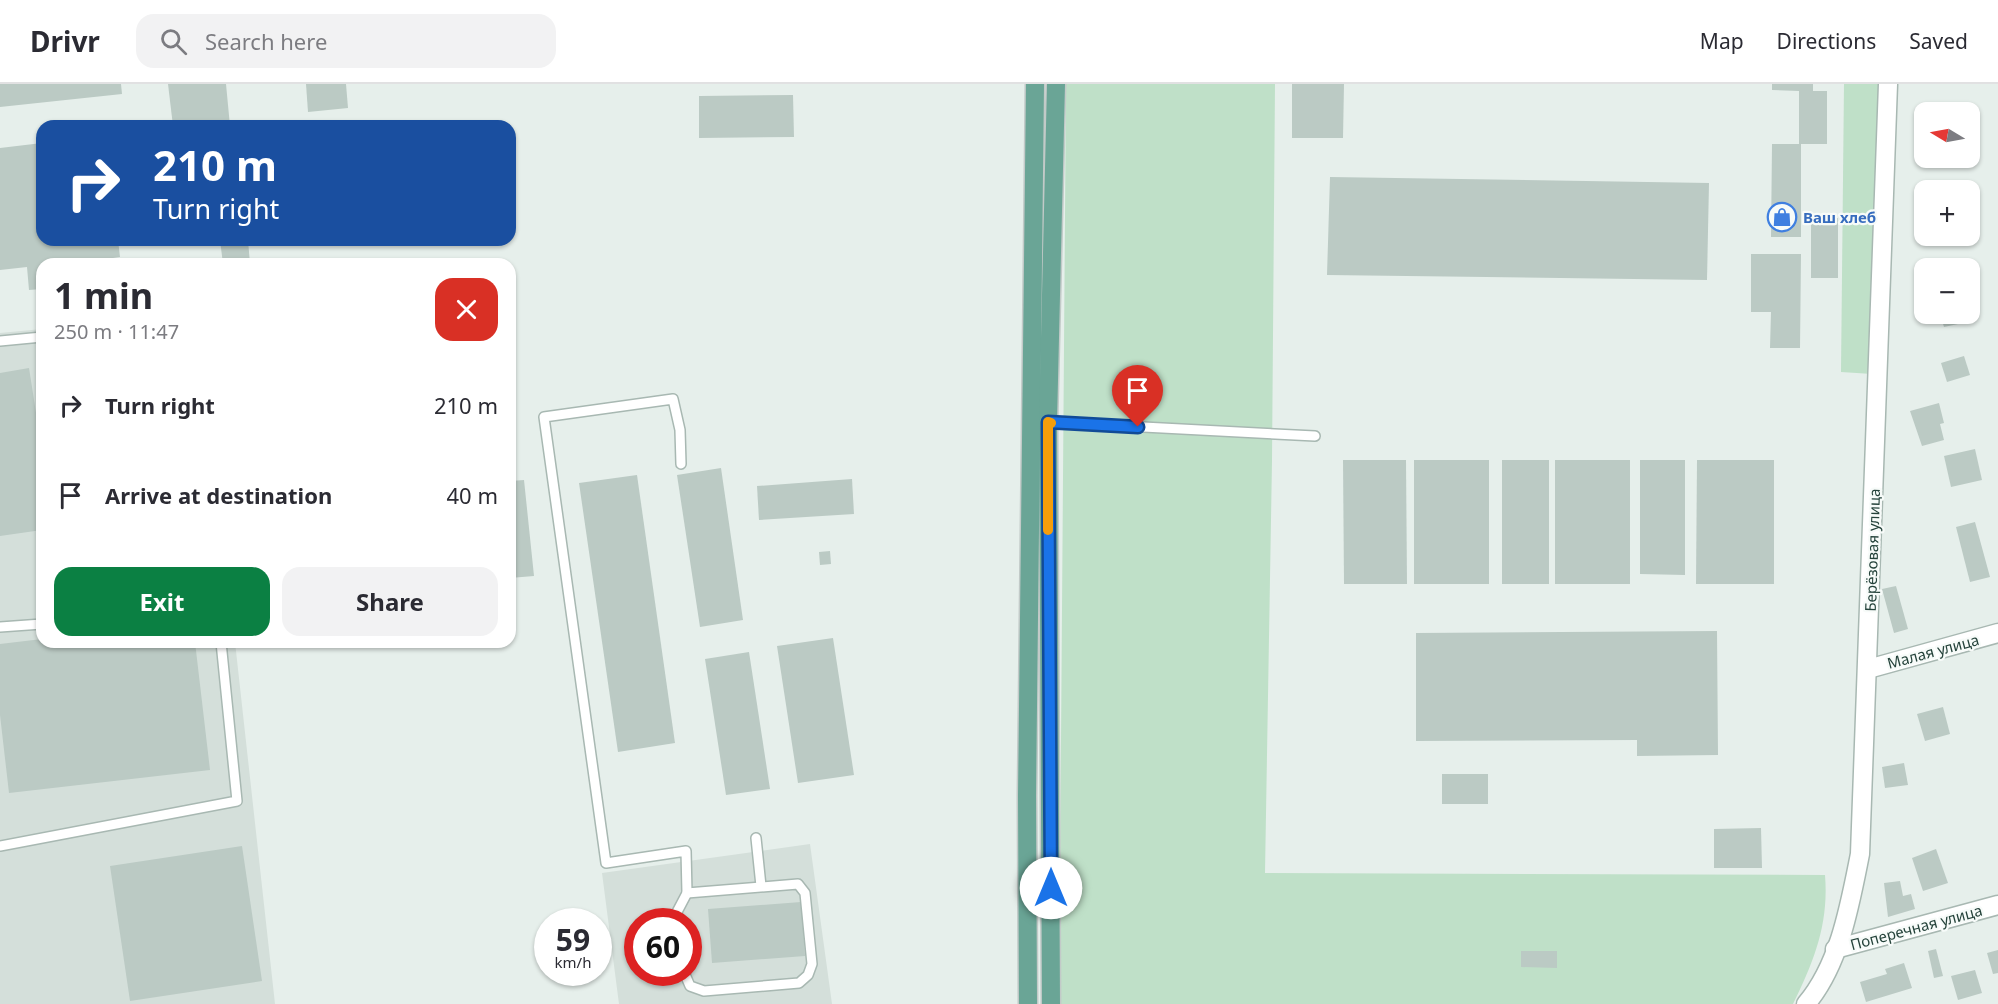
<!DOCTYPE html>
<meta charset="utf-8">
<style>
body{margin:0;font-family:"Noto Sans",sans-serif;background:#f2f2f3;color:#2b2b33;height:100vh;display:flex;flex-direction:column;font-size:22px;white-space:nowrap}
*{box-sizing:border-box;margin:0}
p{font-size:20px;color:#7c7c81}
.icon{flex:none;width:33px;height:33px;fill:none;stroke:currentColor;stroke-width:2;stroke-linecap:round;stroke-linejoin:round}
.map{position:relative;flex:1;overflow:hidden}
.panel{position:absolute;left:36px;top:174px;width:480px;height:390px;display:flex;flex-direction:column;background:#fff;border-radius:18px;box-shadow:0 2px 4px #0004}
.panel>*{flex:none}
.guide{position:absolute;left:36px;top:36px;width:480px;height:126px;border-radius:18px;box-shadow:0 2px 4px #0004;background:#1a4fa0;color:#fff;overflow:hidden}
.needle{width:39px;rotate:280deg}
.fabs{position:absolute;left:1914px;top:18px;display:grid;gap:12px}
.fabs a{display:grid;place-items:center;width:66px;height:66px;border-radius:12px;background:#fff;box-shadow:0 2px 4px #0004;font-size:30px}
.speed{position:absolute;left:534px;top:824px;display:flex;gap:12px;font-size:30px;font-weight:700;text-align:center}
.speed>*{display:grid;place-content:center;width:78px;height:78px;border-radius:50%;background:#fff;box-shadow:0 2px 4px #0004;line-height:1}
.speed small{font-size:15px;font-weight:400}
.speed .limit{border:9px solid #d22;background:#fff;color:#111}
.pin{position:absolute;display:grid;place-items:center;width:51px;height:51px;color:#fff;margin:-62px -26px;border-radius:50% 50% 50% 0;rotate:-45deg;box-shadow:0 0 6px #0007}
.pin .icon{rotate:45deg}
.me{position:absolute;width:66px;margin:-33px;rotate:0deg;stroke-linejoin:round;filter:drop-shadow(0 0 4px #0008)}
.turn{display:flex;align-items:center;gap:21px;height:126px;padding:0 18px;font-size:27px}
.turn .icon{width:78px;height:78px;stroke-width:2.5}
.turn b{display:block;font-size:42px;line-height:51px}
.round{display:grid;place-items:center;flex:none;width:63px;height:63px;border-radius:18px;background:#f2f2f3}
.headline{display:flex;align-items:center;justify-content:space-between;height:102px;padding:0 18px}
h1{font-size:36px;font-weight:700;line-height:45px}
.button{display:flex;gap:12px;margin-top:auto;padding:12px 18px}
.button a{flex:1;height:69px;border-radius:18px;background:#0b8043;color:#fff;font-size:24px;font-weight:700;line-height:69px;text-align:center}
.button a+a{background:#f2f2f3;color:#2b2b33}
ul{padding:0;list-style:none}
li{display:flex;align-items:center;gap:18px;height:90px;padding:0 18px}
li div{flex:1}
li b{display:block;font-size:22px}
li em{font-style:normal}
header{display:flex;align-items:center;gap:36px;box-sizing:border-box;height:84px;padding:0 30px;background:#fff;border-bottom:2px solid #e1e1e2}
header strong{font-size:28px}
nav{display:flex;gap:33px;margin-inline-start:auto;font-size:21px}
.search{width:420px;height:54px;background:#f2f2f3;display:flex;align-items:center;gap:15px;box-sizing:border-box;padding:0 21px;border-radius:18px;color:#7c7c81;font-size:22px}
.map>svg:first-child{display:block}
</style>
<header>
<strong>Drivr</strong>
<div class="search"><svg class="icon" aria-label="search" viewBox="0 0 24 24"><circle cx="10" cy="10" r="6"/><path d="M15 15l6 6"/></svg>Search here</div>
<nav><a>Map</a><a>Directions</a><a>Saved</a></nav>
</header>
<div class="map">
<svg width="1998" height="920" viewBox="0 0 1998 920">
<rect width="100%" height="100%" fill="#e6efeb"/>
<!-- built -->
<g fill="#d4dfda" fill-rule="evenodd">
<polygon points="42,245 42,558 235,558 275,920 0,920 0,249"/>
<path d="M 810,760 L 832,920 L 619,920 L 602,789 ZM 638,837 L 688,837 L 688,888 L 638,888 Z"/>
</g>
<!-- green -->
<g fill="#bfe0c8">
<path d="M 1066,0 L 1275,0 L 1272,377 L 1265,789 L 1825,791 C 1829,840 1814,877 1793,920 L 1059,920 Z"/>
<polygon points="1844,0 1882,0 1872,290 1841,288"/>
</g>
<!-- building -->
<g fill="#bbcac4">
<polygon points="0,0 121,0 122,10 0,23"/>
<polygon points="168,0 226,0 230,42 173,42"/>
<polygon points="306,0 346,0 348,24 308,28"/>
<polygon points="1292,0 1344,0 1343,54 1292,54"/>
<polygon points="1772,0 1813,0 1813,7 1827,7 1827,60 1801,60 1801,153 1771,153 1772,60 1799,60 1799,7 1772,6"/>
<polygon points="793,11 794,53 699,54 699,12"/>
<polygon points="1949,20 1950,28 1924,28 1923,53 1920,23"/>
<polygon points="42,59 42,156 118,156 120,173 106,175 107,180 42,180 42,205 29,206 27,183 0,186 0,64"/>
<polygon points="1330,93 1709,99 1707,196 1327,191"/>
<rect x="1811" y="134" width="27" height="60"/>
<polygon points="220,156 248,156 250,180 223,180"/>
<polygon points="1751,170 1801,170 1800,264 1770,264 1771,228 1751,228"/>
<polygon points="1940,230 1960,230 1962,234 1957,235 1958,240 1944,243"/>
<polygon points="1964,272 1970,291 1947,298 1941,279"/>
<polygon points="29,284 42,367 42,446 0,452 0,289"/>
<polygon points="1939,319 1944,339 1940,340 1944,356 1922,362 1910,327"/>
<polygon points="1975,365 1982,396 1951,403 1944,372"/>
<polygon points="1343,376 1406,376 1407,500 1344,500"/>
<rect x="1414" y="376" width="75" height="124"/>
<rect x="1502" y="376" width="47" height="124"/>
<rect x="1555" y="376" width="75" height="124"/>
<polygon points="1640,376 1685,376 1685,491 1640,490"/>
<polygon points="1697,376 1774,376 1774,500 1696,500"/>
<polygon points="721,384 743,536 700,543 677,391"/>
<polygon points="637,391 675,659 618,668 579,399"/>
<polygon points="852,395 854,430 759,436 757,402"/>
<polygon points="524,396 534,492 510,494 510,397"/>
<polygon points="1975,438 1990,493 1970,498 1956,443"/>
<polygon points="830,467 831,480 820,481 819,468"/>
<polygon points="1896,502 1908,545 1894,549 1882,505"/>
<polygon points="1717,547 1718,671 1637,672 1637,656 1416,657 1416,549"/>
<polygon points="833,554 854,691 798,699 777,562"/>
<polygon points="42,555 42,558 195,558 210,686 9,709 0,631 0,560"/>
<polygon points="749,568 770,705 726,711 705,575"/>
<polygon points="1943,623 1950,650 1925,657 1917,630"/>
<polygon points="1904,679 1908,701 1885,704 1882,683"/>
<rect x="1442" y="690" width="46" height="30"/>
<polygon points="1761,744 1762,784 1714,784 1714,745"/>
<polygon points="242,762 262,897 130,917 110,782"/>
<polygon points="1936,765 1948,799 1923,807 1912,774"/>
<polygon points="1900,797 1903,812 1911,810 1915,825 1888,833 1884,799"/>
<polygon points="801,818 805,872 712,879 708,825"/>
<polygon points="1936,865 1943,892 1934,894 1928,867"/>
<polygon points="1998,866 1998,889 1993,890 1987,869"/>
<polygon points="1521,867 1557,867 1557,884 1521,883"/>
<polygon points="1904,879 1912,904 1866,918 1860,898 1887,890 1885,885"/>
<polygon points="1975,886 1982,909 1958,916 1951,892"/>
</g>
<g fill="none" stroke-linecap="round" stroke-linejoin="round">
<!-- service casing -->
<g stroke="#a8b8b2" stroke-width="12">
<g id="service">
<polyline points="0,257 42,253"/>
<polyline points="1048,338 1315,352"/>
<polyline points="0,543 42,540"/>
<polyline points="756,754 761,802"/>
<polyline points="0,762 237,717 221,558"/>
<polyline points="678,837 677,828 687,809 686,767 606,779 544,333 673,315 680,346 681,380"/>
<polyline points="684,888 690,902 704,907 799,899 808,891 812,880 805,809 798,800 687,809"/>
</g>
</g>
<!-- minor casing -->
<g stroke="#a8b8b2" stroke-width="21">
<g id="minor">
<polyline points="1868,585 1998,549"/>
<polyline points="1835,865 1998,821"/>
<path d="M 1806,920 C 1840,880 1850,820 1860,770 L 1888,0"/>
</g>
</g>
<!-- primary casing -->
<g stroke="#c2cac8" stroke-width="21">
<g id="primary">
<polyline points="1028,920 1027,712 1035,0"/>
<polyline points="1051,920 1048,338 1056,0"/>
</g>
</g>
<!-- service -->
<use href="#service" stroke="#fff" stroke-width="9"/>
<!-- minor -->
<use href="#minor" stroke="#fff" stroke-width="18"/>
<!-- primary -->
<use href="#primary" stroke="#6aa596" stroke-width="18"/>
</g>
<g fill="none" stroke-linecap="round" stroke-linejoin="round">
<!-- route casing -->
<g stroke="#114b97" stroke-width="15">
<polyline id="route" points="1051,804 1048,338 1138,343"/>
</g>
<!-- route -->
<use href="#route" stroke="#1a73e8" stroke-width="10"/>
<!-- slow -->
<polyline stroke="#f59e0b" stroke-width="10" points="1048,446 1048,338 1051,339"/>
</g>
<!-- icons -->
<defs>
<g id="shop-ring" transform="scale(1.5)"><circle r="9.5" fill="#f7fbf9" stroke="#3f7fe0" stroke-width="1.5"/><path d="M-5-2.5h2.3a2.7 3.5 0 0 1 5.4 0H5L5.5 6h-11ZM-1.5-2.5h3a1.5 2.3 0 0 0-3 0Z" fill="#3f7fe0"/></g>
</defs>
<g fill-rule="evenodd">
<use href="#shop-ring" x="1782" y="133"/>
</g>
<g text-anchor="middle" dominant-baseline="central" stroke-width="4.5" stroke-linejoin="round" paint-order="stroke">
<!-- shop labels -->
<g font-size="15" font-weight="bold" fill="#366cbe" stroke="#f7fbf9" text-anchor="start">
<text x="1803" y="133">Ваш хлеб</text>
</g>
<!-- street labels -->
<g font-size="15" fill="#24423a" stroke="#f7fbf9">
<text transform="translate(1872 466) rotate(-88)">Берёзовая улица</text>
<text transform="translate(1933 567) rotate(-15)">Малая улица</text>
<text transform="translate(1916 843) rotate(-15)">Поперечная улица</text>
</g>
</g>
</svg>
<div class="fabs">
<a><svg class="needle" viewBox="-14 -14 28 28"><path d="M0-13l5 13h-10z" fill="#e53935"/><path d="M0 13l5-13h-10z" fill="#7c7c81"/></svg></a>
<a>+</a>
<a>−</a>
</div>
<div class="speed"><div>59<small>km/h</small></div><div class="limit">60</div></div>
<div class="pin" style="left:1138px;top:343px;background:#d93025"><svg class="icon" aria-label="arrive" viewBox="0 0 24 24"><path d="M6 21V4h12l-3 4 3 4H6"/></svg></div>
<svg class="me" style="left:1051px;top:804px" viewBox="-20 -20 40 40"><circle r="19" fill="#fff"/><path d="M0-13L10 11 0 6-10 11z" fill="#1a73e8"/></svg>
<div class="guide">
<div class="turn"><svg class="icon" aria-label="right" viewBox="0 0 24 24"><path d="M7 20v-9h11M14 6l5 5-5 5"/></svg><div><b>210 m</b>Turn right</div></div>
</div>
<section class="panel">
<div class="headline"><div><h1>1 min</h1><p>250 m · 11:47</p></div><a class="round" style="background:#d93025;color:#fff"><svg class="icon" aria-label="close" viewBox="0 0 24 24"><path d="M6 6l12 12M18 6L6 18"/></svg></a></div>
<ul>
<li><svg class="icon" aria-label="right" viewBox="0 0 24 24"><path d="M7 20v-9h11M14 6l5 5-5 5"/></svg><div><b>Turn right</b></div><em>210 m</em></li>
<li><svg class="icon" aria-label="arrive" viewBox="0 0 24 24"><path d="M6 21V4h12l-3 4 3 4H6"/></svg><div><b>Arrive at destination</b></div><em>40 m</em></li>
</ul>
<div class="button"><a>Exit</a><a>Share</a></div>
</section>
</div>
